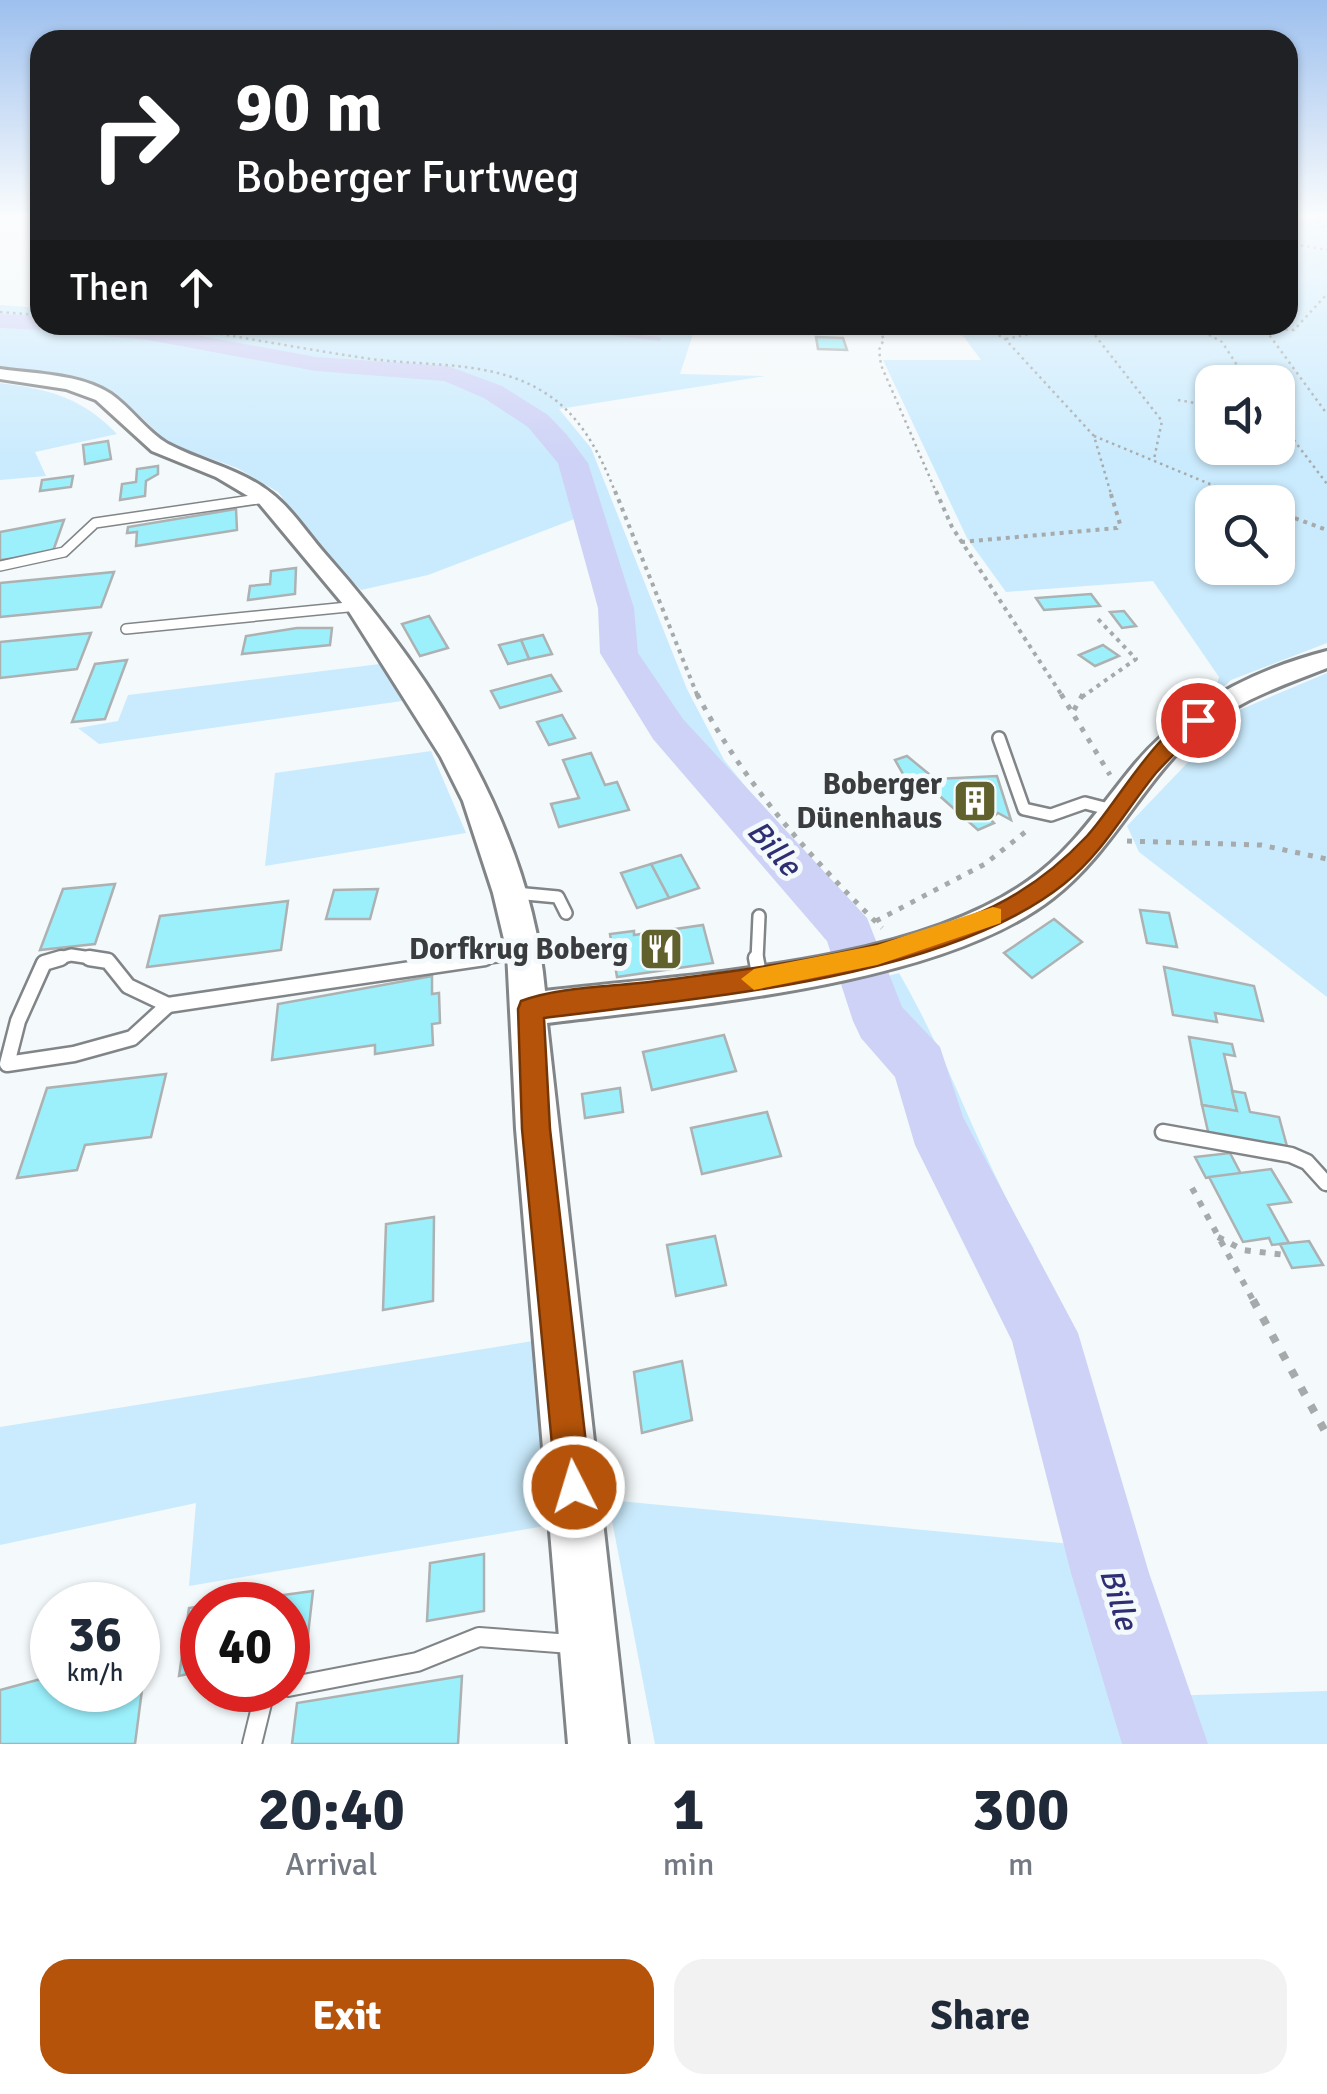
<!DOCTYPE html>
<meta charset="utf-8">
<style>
:root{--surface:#fff;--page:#f2f2f3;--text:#1f2937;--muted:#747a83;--accent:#b45309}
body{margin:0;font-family:Signika,sans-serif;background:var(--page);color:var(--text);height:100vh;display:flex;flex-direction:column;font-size:38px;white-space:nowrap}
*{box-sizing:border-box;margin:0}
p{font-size:32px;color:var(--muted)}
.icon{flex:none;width:55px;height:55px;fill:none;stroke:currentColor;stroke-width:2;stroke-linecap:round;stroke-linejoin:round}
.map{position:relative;height:1744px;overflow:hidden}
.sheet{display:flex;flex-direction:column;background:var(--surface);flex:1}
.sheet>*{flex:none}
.hud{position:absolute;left:30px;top:30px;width:1268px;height:305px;border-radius:30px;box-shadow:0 2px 8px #0004;background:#202124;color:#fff;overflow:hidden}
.controls{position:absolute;left:1195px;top:365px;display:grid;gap:20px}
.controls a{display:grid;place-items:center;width:100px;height:100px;border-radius:20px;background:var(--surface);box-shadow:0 2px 8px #0004;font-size:50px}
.speed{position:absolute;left:30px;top:1582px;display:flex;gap:20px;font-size:50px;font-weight:700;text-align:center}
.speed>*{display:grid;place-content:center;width:130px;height:130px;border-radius:50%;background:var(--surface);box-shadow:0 2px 8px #0004;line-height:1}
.speed small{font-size:25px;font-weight:400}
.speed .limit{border:15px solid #d22;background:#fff;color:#111}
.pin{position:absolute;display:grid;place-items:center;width:85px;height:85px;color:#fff;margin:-42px;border:5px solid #fff;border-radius:50%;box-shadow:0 2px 10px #0007}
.me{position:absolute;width:110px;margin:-55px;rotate:355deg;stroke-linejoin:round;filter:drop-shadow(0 0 8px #0008)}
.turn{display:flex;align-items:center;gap:35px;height:210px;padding:0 40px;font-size:45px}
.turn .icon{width:130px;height:130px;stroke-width:2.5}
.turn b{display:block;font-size:70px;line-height:85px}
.then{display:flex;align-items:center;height:95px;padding:0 40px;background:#0003;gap:20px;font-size:38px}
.eta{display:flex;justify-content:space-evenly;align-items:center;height:170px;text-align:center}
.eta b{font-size:60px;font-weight:800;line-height:70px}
.button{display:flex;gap:20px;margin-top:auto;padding:20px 40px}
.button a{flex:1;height:115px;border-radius:30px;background:var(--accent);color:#fff;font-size:40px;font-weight:800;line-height:115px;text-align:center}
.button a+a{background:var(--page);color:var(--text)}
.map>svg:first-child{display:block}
.green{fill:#caebfd;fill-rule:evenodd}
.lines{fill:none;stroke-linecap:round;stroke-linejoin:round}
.stream{stroke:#ced2f6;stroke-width:4}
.river{fill:#ced2f6;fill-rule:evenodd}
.building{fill:#9bf0fc;stroke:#adb1b2;stroke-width:2.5}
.lane-far3-casing{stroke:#828587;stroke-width:12}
.lane-far2-casing{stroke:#828587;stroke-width:16}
.lane-far1-casing{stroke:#828587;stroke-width:19}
.lane-casing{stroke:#828587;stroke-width:22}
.secondary-casing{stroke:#828587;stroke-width:6}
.path-far4{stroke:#a6aaab;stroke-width:2.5;stroke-dasharray:2.5 4;stroke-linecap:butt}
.path-far3{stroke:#a6aaab;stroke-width:4;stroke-dasharray:4 5;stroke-linecap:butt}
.path-far2{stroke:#a6aaab;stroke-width:5;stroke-dasharray:5 8;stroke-linecap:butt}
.path-far1{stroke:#a6aaab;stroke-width:6;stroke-dasharray:6 9;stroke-linecap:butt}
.path{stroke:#a6aaab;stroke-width:8;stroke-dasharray:8 12;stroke-linecap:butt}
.lane-far3{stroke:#fff;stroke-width:9}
.lane-far2{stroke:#fff;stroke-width:11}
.lane-far1{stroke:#fff;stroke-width:14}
.lane{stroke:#fff;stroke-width:18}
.secondary{fill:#fff;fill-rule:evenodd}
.route{fill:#b45309;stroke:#753606;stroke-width:2.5}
.slow{fill:#f59e0b}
.labels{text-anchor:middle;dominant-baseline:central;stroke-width:10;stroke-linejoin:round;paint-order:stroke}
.poi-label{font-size:30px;font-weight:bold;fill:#3a3c3d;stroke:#f4f9fb;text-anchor:end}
.water-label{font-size:32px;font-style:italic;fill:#302e72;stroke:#f4f9fb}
</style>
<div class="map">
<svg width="1327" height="1744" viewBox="0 0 1327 1744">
<rect width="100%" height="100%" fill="#f4f9fb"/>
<g class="green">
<path d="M1288 215H1327V643L1231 680 1213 697 1219 677 1153 581 1006 592 967 538 883 360H981L964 337 938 325H1288ZM1212 382H1278V448H1212ZM1212 502H1278V568H1212Z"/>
<path d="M0 305 40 308V325H696L680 374 765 376 559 409 591 448 687 689 724 760 804 858 867 921 825 939 744 826 660 734 608 654 604 609 577 518 428 575 361 590 318 545 278 492 237 468 170 444 114 392 81 379 0 369Z"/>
<path d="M0 383C49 389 83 398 117 434L35 452 46 476 0 480Z"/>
<path d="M380 664 402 701 99 744 78 728 118 721 128 695Z"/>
<path d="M1327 673V997L1139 852 1127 826 1237 711Z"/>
<path d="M431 751 466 833 265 866 275 773Z"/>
<path d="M899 973C952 1064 980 1158 1034 1249L1021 1251 968 1150 927 1055 876 979Z"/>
<path d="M533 1341 545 1526 189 1586 196 1503 0 1545V1427Z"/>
<path d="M608 1500 1072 1544 1127 1697 1327 1691V1744H655Z"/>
</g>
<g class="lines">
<path class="stream" d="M542 325 659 339"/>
<g class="river">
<path d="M0 314 40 316V325H50L40 330 0 328Z"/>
<path d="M50 325 148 326 316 357 448 366 502 386 548 415 567 435 588 463 634 608 638 653 683 719 867 918 902 1007 940 1047 963 1117 1078 1333 1149 1573 1208 1744H1122L1071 1573 1012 1341 915 1145 895 1077 861 1038 853 1021 827 941 653 739 600 653 598 608 558 463 528 427 484 398 444 381 316 371 148 340 62 332Z"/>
</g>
</g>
<g class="building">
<path d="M810 325H868L872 332H812Z"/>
<path d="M816 337 843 338 847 350 818 349Z"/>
<path d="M108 441 111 459 85 464 83 445Z"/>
<path d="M158 466V474L146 481 145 496 120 500 122 484 136 482 137 469Z"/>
<path d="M73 476 71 487 40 491 42 480Z"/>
<path d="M236 509 237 530 136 546 137 532 127 533 128 527Z"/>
<path d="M64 520 52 554 0 560V532Z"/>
<path d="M296 568 295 594 248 600 250 586 270 584 271 571Z"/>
<path d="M114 572 101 607 0 617V583Z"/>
<path d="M1091 594 1100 606 1044 610 1036 598Z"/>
<path d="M1124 611 1136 626 1122 628 1110 612Z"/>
<path d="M429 616 448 648 420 656 402 624Z"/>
<path d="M297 628H332L330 645 242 654 246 636Z"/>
<path d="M91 633 77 669 0 678V642Z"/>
<path d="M543 635 552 654 529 659 521 640Z"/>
<path d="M521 640 529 659 508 664 499 645Z"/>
<path d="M1103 645 1119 656 1095 666 1079 655Z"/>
<path d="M127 660 105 719 72 722 95 664Z"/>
<path d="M551 675 561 691 500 708 491 691Z"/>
<path d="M562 715 575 738 549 745 537 722Z"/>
<path d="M591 753 605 785 617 782 629 810 559 827 551 804 579 798 563 760Z"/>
<path d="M907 756 935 779 997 776 1011 820 998 813 990 819 994 823 978 830 925 783 911 788 895 760Z"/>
<path d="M681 855 699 888 669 898 651 864Z"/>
<path d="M651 864 669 898 637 908 621 873Z"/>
<path d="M115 884 95 944 40 950 63 889Z"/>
<path d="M378 889 370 919H326L334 890Z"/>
<path d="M288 901 281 950 147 967 160 916Z"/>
<path d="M1140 910 1169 913 1177 947 1147 943Z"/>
<path d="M1054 919 1082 942 1032 978 1004 953Z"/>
<path d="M703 925 713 963 617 977 610 934 634 931V935Z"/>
<path d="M1164 967 1254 986 1263 1021 1215 1013 1217 1022 1173 1015Z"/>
<path d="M432 976V994L439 993 440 1023 432 1024 433 1045 375 1054V1045L272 1060 278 1004Z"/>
<path d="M724 1035 736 1071 652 1090 643 1052Z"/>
<path d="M1189 1037 1232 1044 1235 1056 1224 1054 1237 1111 1202 1105Z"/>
<path d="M166 1074 151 1137 85 1145 77 1170 17 1178 47 1088Z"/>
<path d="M620 1088 623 1112 585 1118 582 1094Z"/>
<path d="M1232 1091 1245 1093 1250 1112 1279 1117 1288 1150 1209 1136 1202 1105 1237 1111Z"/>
<path d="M767 1112 781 1156 702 1174 691 1128Z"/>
<path d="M1230 1153 1241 1174 1206 1178 1195 1157Z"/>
<path d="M1271 1169 1291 1202 1268 1205 1289 1243 1272 1245 1269 1238 1243 1242 1209 1177Z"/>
<path d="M434 1217 433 1301 383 1310 386 1224Z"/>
<path d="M715 1236 726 1285 676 1296 667 1245Z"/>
<path d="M1309 1241 1323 1265 1292 1268 1280 1244Z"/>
<path d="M682 1361 692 1420 642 1433 634 1372Z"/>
<path d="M484 1554V1611L427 1621 430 1563Z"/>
<path d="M313 1591 306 1652 288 1656V1605H211Z"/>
<path d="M202 1606V1671L179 1676 189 1608Z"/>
<path d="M147 1651 135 1744H0V1690L52 1676V1690H138V1653Z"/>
<path d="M462 1676 458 1744H292L297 1703Z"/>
</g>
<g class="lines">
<defs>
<g id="lane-far3">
<path d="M0 566 64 552 95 523 265 498"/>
<path d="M126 629 358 606"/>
</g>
<g id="lane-far2">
<path d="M999 738 1024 809 1051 815 1085 803 1116 811"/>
<path d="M515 893 558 897 566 913"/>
<path d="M52 960 71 955 105 960"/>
<path d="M468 960 519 953"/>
<path d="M757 960 759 916"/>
</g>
<g id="lane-far1">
<path d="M61 958 44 963 18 1021 7 1064 74 1054 132 1038 168 1005"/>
<path d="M89 958 108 961 128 986 168 1005"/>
<path d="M756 958 760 979"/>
<path d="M168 1005 485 958"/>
<path d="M1163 1132 1291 1155 1307 1162 1326 1183"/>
</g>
<g id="lane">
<path d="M288 1687 417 1662 479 1637 571 1644"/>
<path d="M252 1744 265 1691 270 1690"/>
</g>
<path id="secondary" d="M0 369C35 374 81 374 111 394 131 408 147 432 168 444 202 462 241 469 271 493 292 509 309 536 327 556 433 676 531 828 545 991 688 974 909 965 1028 881 1072 851 1101 805 1135 764 1184 706 1253 670 1327 651V668C1278 687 1225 705 1187 743 1138 791 1108 856 1053 898 939 987 690 1005 547 1023L628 1744H568L516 1129 507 952 493 893 463 801 441 757 348 610 258 502 216 477 152 451 96 400 66 389 0 379Z"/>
</defs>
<use href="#lane-far3" class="lane-far3-casing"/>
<use href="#lane-far2" class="lane-far2-casing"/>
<use href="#lane-far1" class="lane-far1-casing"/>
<use href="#lane" class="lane-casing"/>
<use href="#secondary" class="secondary-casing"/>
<g class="path-far4">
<path d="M1318 221 1327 231"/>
<path d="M1288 222 1318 221 1316 215 1327 216"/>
<path d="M1288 243 1327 250"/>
<path d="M0 312 40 315"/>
<path d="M169 325C234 336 299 348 364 358 423 367 489 359 542 391 581 414 600 454 616 494"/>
<path d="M875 325 884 339 879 350 881 365 937 494"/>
<path d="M982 325 1005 339 1094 436 1111 494"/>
<path d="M1087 325 1162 421 1154 459"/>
<path d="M1192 325 1222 342 1248 382"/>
<path d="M1227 325 1294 330 1327 294"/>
<path d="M1262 325 1327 414"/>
<path d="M1006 339 1072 325"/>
<path d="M1178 400 1212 406"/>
<path d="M1278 419 1327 484"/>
<path d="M1094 436 1234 494"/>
</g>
<g class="path-far3">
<path d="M615 491 698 697"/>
<path d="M936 491 952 527 1063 697"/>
<path d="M1229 491 1252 502"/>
<path d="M1278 512 1327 530"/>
<path d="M961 542 1117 528 1120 524 1110 491"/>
<path d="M1082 697 1136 659 1097 618"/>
</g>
<g class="path-far2">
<path d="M697 694C745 785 809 856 882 928"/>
<path d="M1061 694 1110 775"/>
<path d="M1074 710 1083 694"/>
<path d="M1127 841 1261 845 1327 859"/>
<path d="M876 921 985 864 1029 829"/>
</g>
<g class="path-far1">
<path d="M1192 1188 1254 1302"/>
<path d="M1218 1237 1243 1250 1286 1255"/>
</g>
<path class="path" d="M1253 1300 1327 1435"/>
<use href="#lane-far3" class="lane-far3"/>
<use href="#lane-far2" class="lane-far2"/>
<use href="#lane-far1" class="lane-far1"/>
<use href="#lane" class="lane"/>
<use href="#secondary" class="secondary"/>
</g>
<linearGradient id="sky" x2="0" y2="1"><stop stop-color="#9dc0ee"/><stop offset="0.47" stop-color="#fafcfd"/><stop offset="1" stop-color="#fafcfd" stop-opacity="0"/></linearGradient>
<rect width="1327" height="459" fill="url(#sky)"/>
<path class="route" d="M1198 714 1205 715V725C1189 740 1171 756 1156 773 1125 811 1103 853 1064 884 944 980 695 998 544 1018L550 1129 591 1487 586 1499 574 1505 561 1499 556 1487 522 1129 518 1009 521 1001C562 986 614 987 657 981 761 968 869 954 969 917 1013 900 1054 871 1087 836 1115 806 1159 725 1198 714Z"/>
<path class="slow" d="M993 907 1001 909V923L877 965 754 990 741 979 754 969 877 945Z"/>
<defs>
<symbol id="building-square" viewBox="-11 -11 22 22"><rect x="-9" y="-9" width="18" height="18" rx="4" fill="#61612e" stroke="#f4f9fb"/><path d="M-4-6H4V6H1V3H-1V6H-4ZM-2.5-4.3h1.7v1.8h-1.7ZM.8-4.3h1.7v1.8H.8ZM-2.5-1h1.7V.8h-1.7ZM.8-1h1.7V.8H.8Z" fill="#fff"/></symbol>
<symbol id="restaurant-square" viewBox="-11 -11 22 22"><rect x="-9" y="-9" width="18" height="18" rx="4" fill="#61612e" stroke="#f4f9fb"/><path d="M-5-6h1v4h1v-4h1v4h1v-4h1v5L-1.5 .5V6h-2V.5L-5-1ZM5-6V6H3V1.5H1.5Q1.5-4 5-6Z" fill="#fff"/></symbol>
</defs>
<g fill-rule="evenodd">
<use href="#building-square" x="950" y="776" width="50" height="50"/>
<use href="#restaurant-square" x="636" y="924" width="50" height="50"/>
</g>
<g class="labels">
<g class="poi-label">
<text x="942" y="784">Boberger<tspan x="942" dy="34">Dünenhaus</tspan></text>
<text x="628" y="949">Dorfkrug Boberg</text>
</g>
<g class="water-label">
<text transform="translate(774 848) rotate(48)">Bille</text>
<text transform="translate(1119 1599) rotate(73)">Bille</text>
</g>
</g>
</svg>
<div class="controls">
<a><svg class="icon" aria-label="sound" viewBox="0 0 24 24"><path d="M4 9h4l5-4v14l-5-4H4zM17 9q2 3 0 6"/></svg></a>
<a><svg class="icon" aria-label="search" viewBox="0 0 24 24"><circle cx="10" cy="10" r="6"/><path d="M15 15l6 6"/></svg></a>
</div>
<div class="speed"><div>36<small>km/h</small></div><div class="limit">40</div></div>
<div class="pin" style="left:1198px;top:720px;background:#d93025"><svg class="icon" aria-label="arrive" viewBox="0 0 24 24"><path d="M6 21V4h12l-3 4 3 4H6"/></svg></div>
<svg class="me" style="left:574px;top:1487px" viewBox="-20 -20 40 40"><circle r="17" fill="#b45309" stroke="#fff" stroke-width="3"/><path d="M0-11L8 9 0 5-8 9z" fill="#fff"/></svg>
<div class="hud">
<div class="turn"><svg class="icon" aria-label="right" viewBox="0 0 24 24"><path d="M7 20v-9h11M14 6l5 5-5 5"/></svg><div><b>90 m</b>Boberger Furtweg</div></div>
<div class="then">Then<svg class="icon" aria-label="ahead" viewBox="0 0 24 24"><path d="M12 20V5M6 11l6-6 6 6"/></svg></div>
</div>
</div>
<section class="sheet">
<div class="eta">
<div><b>20:40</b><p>Arrival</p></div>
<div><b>1</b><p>min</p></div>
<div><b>300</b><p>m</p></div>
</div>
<div class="button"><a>Exit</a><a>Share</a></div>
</section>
